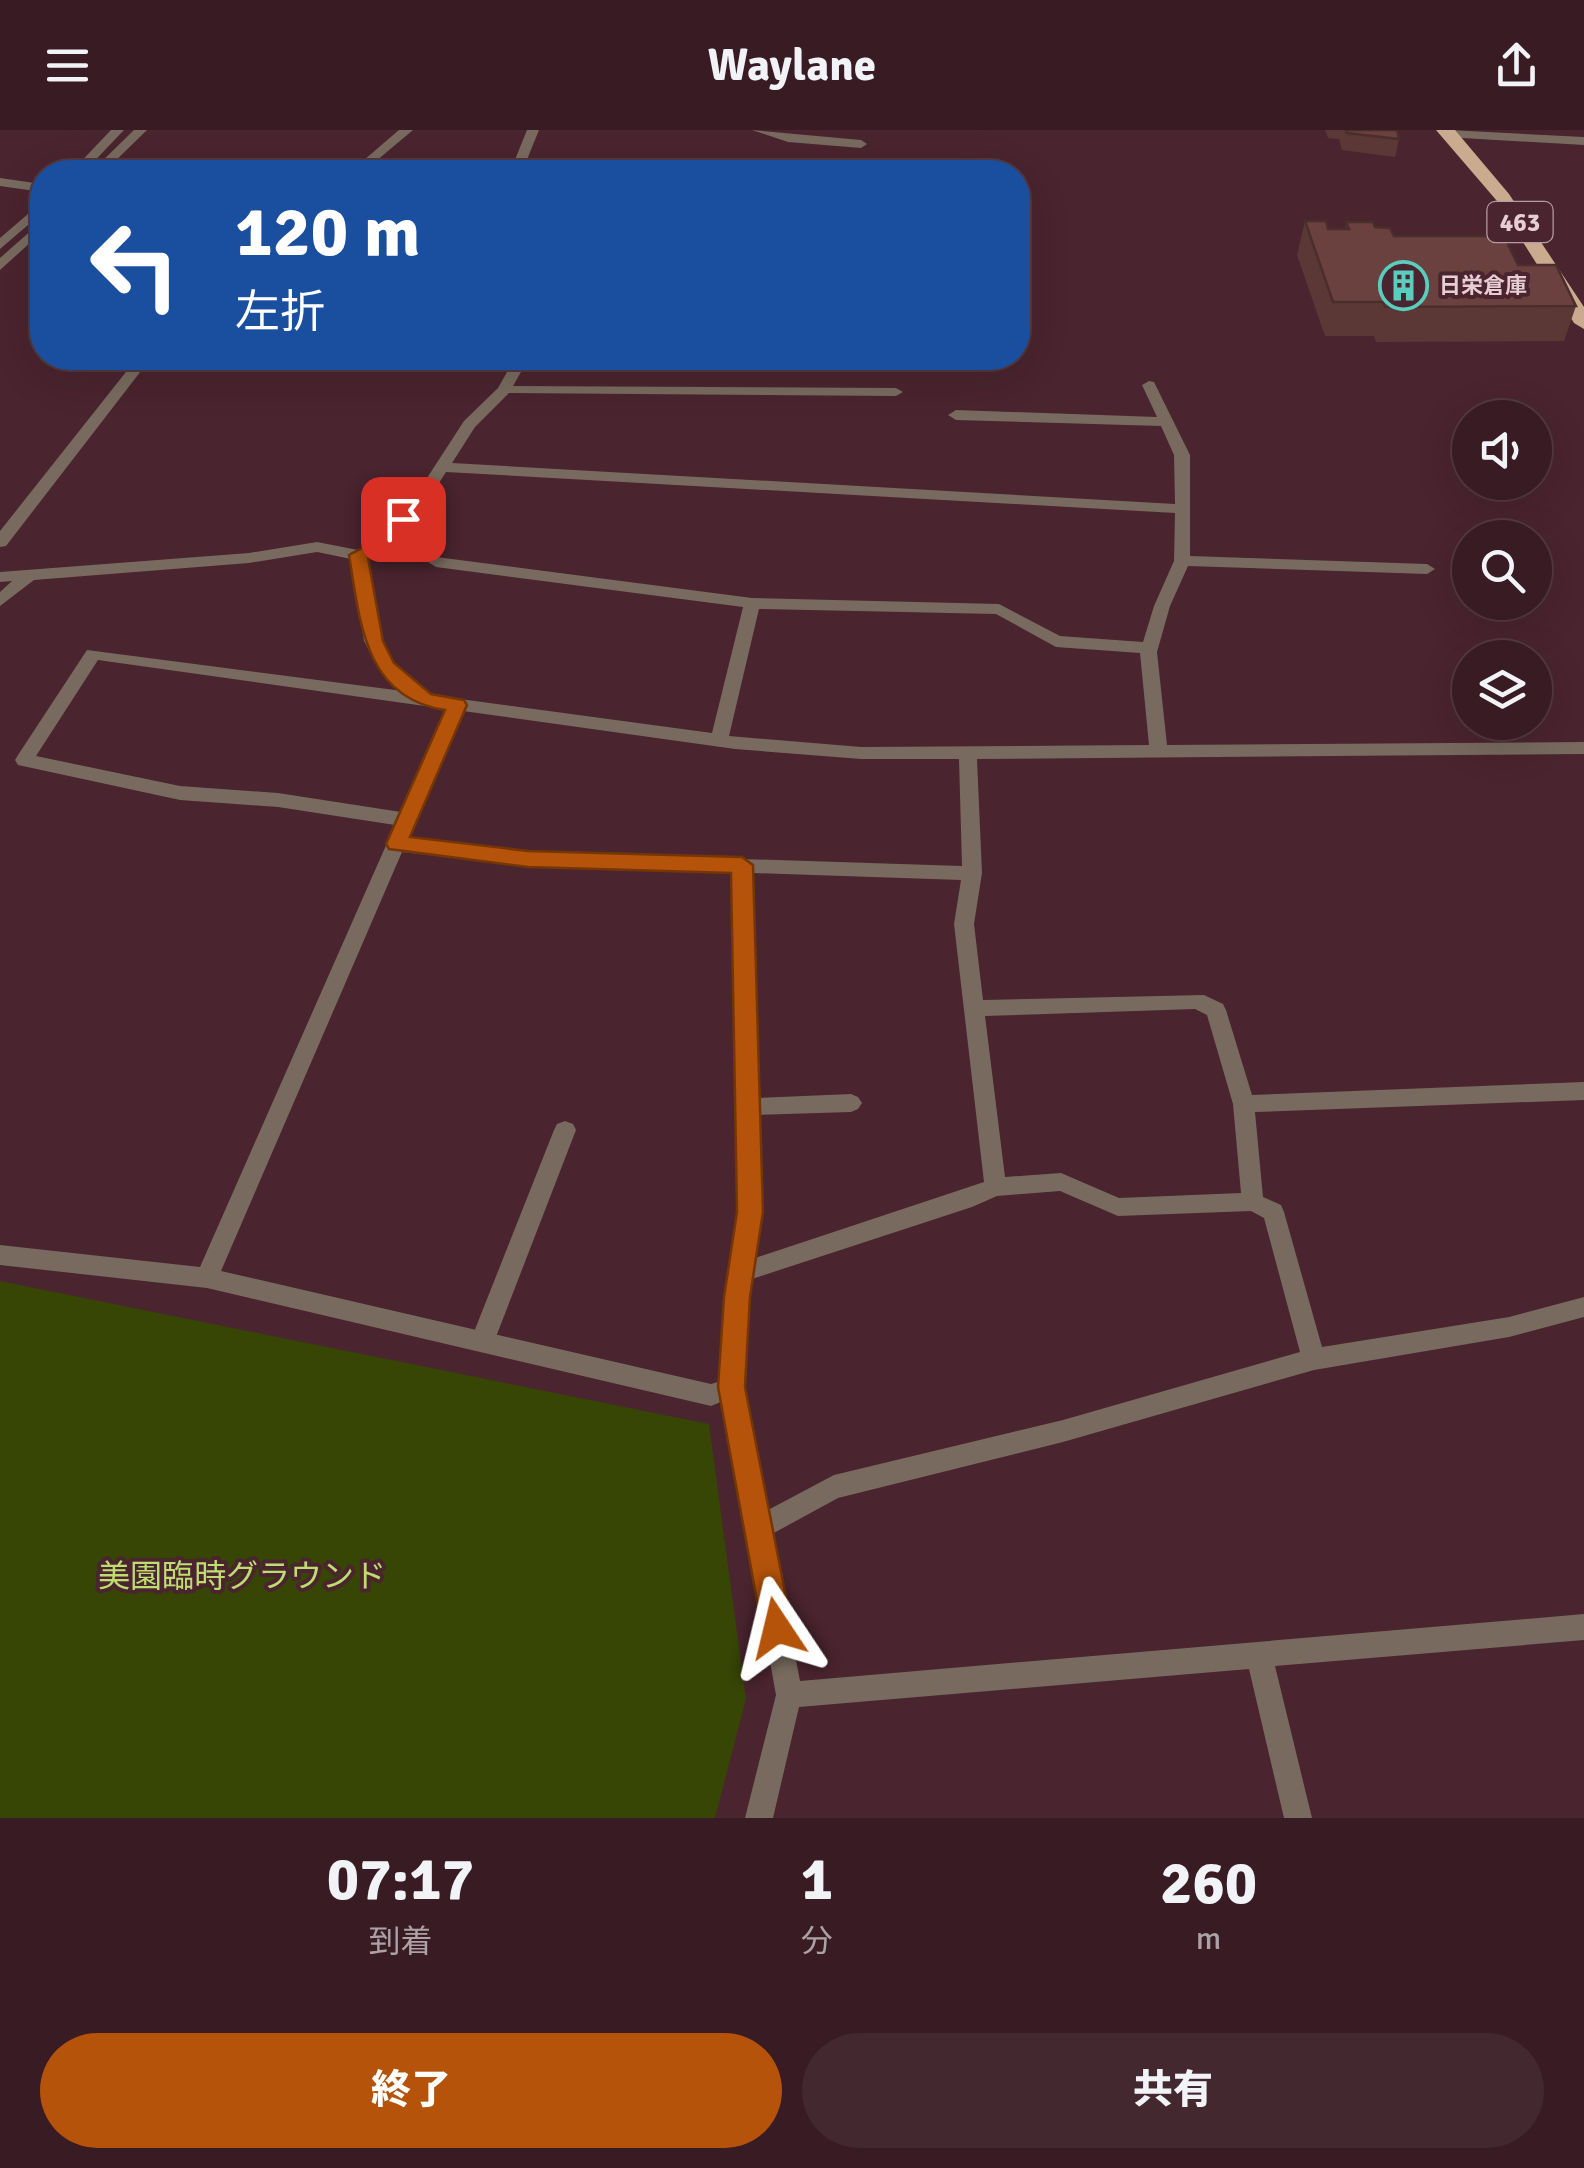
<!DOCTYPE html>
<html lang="ja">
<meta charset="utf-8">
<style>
:root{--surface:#381b23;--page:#432830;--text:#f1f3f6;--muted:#aba1a6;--line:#523941;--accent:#b45309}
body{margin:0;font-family:Signika,"Noto Sans JP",sans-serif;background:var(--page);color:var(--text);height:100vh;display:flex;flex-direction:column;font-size:38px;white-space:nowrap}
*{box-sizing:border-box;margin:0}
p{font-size:32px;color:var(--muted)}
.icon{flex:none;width:55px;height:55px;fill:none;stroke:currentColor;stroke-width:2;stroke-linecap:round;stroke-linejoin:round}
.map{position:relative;height:1688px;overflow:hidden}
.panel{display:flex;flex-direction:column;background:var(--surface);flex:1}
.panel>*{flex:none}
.hud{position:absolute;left:30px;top:30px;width:1000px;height:210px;border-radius:40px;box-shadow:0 10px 40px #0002,0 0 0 2px var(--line);background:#1a4fa0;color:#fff;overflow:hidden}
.controls{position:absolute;left:1452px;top:270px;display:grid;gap:20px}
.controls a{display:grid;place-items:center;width:100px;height:100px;border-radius:50%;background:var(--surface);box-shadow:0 10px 40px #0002,0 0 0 2px var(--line);font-size:50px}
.pin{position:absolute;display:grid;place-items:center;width:85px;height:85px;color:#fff;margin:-42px;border-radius:20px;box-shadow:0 5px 15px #0006}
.me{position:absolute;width:110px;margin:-55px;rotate:350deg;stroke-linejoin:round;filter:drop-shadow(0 0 8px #0008)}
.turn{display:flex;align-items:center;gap:35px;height:210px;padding:0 40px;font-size:45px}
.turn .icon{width:130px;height:130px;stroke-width:2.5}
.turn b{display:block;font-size:70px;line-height:85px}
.eta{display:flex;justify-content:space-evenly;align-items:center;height:170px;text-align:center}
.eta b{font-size:60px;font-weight:800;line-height:70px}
.primary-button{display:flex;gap:20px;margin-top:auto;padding:20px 40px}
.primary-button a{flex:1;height:115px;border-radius:60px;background:var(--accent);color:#fff;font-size:40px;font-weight:800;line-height:115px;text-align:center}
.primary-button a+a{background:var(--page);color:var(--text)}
header{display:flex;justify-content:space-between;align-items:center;height:130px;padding:0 40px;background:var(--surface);font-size:45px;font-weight:800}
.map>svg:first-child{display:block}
.green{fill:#374605}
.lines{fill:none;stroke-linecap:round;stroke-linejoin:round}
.service{fill:#786a5e;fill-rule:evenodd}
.minor{fill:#786a5e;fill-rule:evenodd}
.trunk{fill:#cbab90;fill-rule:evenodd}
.wall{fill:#5b3836}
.building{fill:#6a413f;stroke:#4a2e2c;stroke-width:2.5}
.route{fill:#b45309;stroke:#753606;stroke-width:2.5}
.labels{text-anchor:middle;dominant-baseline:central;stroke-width:8;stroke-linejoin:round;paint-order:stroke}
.far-poi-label{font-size:22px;font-weight:bold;fill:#e7ced4;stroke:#4a242f;text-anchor:start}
.shield{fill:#4a242f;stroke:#b89ba2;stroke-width:2.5}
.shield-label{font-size:25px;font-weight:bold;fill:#e7ced4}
.near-park-label{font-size:32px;fill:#bddd71;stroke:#4a242f}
</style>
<header><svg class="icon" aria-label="menu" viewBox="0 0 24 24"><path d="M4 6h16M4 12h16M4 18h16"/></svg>Waylane<svg class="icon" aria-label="share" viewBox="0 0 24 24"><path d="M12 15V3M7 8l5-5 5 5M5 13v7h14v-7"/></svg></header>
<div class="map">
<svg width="1584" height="1688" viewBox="0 0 1584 1688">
<rect width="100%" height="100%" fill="#4a242f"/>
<path class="green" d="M0 1151 709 1294 746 1569 715 1688H0Z"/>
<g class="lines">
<g class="service">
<path d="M504 256 896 258 903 262 896 266 499 263V257Z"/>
<path d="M565 991 573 994 576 1000 494 1212 490 1219 482 1222 474 1219 470 1212 554 1000 557 994Z"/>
</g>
<g class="minor">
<path d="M111 0H124L84 42H71Z"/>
<path d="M134 0H147L104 42H91Z"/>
<path d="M399 0H413L363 42H350Z"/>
<path d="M527 0H539L522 42H510Z"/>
<path d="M752 0 861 10 867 14 861 18 788 12Z"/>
<path d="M1449 0 1584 7V15L1445 7 1443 4Z"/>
<path d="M0 48 42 54V62L0 56Z"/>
<path d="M42 72V83L0 119V108Z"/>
<path d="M42 91V102L0 140V128Z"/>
<path d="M137 228H151L6 416 0 417V401Z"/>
<path d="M515 228H529L509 263 475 297 452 333 1175 374 1174 325 1161 296 956 290 948 285 956 280 1157 287 1142 255 1149 251 1154 252 1190 325V426L1427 434 1435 439 1427 444 1188 436 1170 476 1157 522 1167 615 1584 612V624L977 629 982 743 974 794 983 870 1204 865 1223 874 1226 880 1252 965 1584 952V970L1255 982 1263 1067 1281 1075 1284 1082 1322 1217 1509 1187 1584 1167V1187L1509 1207 1314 1240 1063 1312 838 1368 772 1404 800 1551 1584 1484V1510L1275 1536 1312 1688H1284L1249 1539 799 1577 773 1688H745L776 1565 723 1271 711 1276 207 1158 0 1135V1115L200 1137 395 695 278 677 180 670 18 635 15 630 18 625 87 520 403 561 380 541 364 511 351 429 317 422 249 433 34 450 0 476V462L12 451 0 452V442L249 423 317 412 358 420 373 413 412 371 464 291 498 258ZM446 342 1175 383 1174 431 1154 476 1143 512 1060 506 999 474 752 468 436 427 428 432 436 437 743 477 712 603 430 565 393 534 382 511 368 428C403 413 426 373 446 342ZM759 479 996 484 1056 517 1140 523 1149 615 861 617 729 606ZM98 530 446 579 401 682 278 663 180 656 36 626ZM463 581 735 619 861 629H959L962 736 527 722 408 708ZM402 722 527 736 733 743 739 1082 729 1143 721 1251 711 1254 221 1141ZM752 743 961 750 954 794 984 1052 755 1128 761 1082 758 985 851 982 858 979 862 973 858 967 851 964 758 968ZM1195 879 1207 885 1233 974 1241 1063 1119 1068 1061 1043 1005 1047 985 886ZM1060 1061 1118 1086 1251 1081 1264 1088 1300 1222 1063 1290 834 1345 768 1380 744 1257 752 1149 972 1077 997 1066Z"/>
</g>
<path class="trunk" d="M1436 0H1455L1509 64 1584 177V199L1574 193 1497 71Z"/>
</g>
<g class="wall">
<path d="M1325 0H1397L1399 9 1395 27 1342 20 1339 9 1328 8Z"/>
<path d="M1305 91 1328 99H1345L1346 92 1375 97 1394 106 1518 135 1576 176 1564 211 1376 212 1374 206H1325L1297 125Z"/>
</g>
<g class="building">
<path d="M1346 0H1397L1399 9 1347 3Z"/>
<path d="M1305 91H1326L1328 99H1349L1346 92H1373L1375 97 1390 98 1394 106H1504L1518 135H1556L1576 176 1385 177 1383 172H1333Z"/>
</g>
<path class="route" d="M403 383 412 389 409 393 385 421 368 428 383 511 394 533 431 564 464 570 467 575 410 707 528 721 742 727 753 735 763 1082 750 1167 745 1257 792 1498 787 1509 777 1513 767 1509 762 1498 718 1257 724 1167 737 1082 731 743 528 737 389 719 386 714 445 580C364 568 360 491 349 425L372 413 396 385Z"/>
<defs>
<symbol id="building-ring" viewBox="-11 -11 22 22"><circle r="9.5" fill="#4a242f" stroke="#59cebe" stroke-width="1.5"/><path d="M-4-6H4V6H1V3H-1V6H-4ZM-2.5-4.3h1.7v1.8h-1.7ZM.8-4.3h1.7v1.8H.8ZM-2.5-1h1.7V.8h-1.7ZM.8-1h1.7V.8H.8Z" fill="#59cebe"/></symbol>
</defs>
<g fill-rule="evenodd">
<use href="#building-ring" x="1376" y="128" width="55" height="55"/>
</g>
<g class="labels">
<g class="far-poi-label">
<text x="1439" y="155">日栄倉庫</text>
</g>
<rect class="shield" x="1487.5" y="72" width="65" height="40" rx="8"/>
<g class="shield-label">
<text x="1520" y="92">463</text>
</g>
<g class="near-park-label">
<text x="242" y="1446">美園臨時グラウンド</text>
</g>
</g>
</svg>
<div class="controls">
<a><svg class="icon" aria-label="sound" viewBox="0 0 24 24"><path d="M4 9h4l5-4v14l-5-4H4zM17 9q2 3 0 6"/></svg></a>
<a><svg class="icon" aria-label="search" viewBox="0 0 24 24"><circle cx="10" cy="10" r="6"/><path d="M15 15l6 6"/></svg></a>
<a><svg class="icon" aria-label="layers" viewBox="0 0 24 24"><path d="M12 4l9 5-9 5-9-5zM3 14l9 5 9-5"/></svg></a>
</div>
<div class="pin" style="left:403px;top:389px;background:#d93025"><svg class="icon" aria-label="arrive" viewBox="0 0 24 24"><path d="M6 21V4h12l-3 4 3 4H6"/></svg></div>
<svg class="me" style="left:777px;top:1498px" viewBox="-20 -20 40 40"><path d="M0-17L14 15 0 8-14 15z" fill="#b45309" stroke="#fff" stroke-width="4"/></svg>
<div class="hud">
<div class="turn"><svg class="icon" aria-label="left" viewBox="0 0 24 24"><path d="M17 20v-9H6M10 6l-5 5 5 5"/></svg><div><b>120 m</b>左折</div></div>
</div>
</div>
<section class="panel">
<div class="eta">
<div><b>07:17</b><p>到着</p></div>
<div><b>1</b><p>分</p></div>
<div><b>260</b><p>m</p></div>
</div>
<div class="primary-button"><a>終了</a><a>共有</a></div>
</section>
